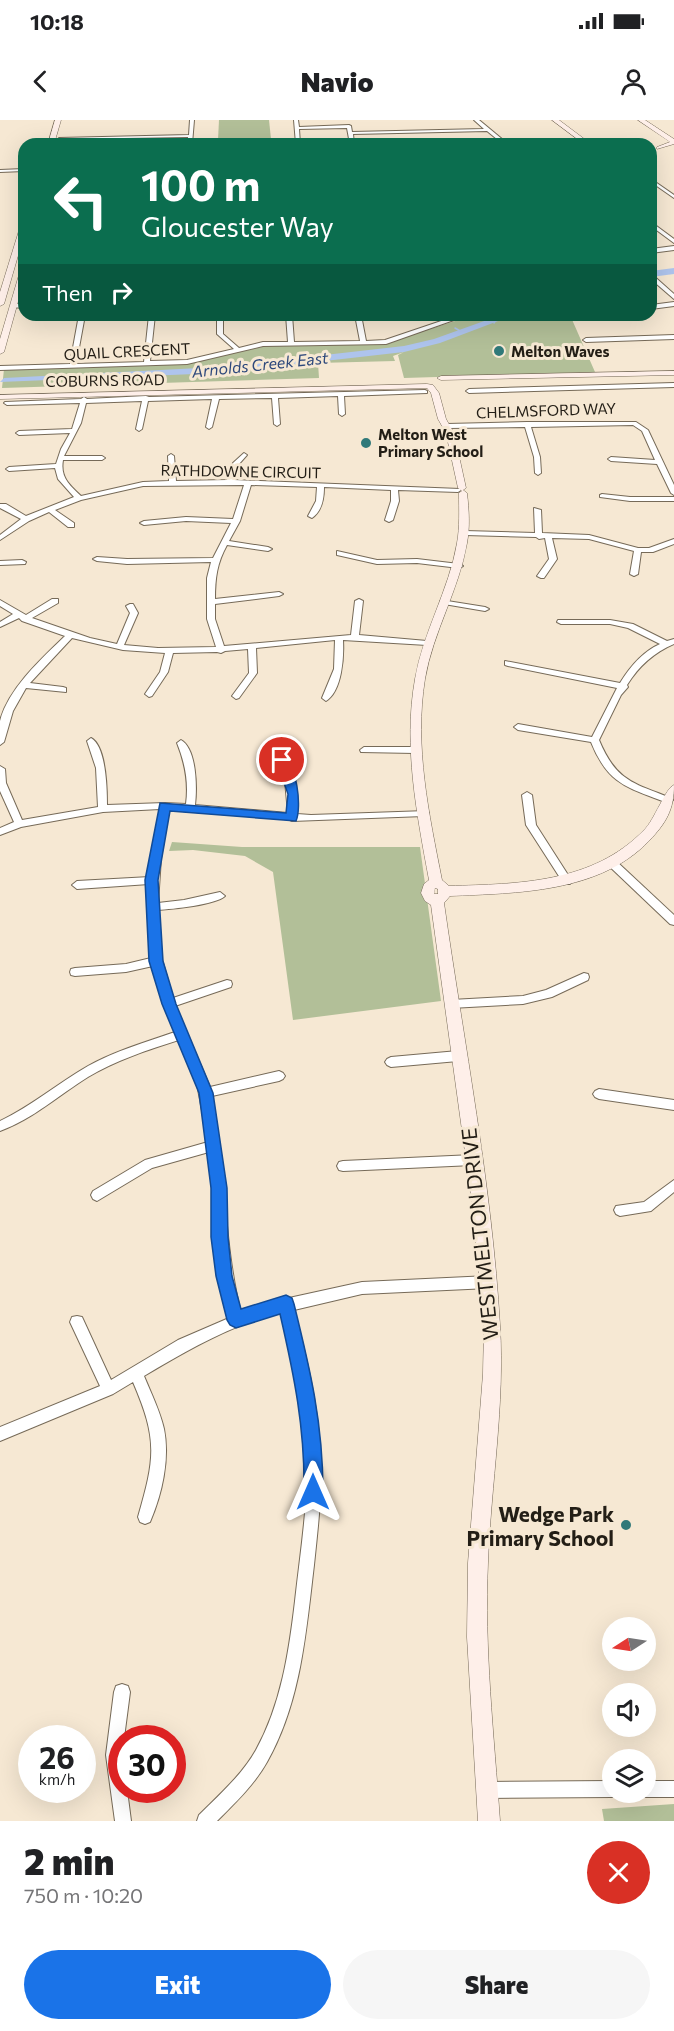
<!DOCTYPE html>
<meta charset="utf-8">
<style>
:root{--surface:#fff;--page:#f6f6f6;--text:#202124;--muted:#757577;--accent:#1a73e8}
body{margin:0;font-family:Commissioner,sans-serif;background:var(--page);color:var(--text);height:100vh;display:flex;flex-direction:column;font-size:22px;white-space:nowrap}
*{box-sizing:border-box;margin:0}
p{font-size:20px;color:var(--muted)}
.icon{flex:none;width:33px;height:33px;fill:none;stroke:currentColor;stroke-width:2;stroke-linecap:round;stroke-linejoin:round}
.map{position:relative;height:1701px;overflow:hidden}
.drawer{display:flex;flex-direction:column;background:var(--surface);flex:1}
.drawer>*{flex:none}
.top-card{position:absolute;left:18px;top:18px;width:639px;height:183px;border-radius:18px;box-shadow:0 6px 24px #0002;background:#0b6e4f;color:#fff;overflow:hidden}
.needle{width:39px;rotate:258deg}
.tools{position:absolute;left:602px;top:1497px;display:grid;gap:12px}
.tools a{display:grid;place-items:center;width:54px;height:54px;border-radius:50%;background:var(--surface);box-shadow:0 6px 24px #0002;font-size:30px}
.speed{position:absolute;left:18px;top:1605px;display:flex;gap:12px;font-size:30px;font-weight:700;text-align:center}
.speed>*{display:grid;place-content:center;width:78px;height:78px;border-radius:50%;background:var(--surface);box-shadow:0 6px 24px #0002;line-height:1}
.speed small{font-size:15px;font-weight:400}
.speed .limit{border:9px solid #d22;background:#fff;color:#111}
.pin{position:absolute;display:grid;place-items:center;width:51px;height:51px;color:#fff;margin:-26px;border:3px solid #fff;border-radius:50%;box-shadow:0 2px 6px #0007}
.me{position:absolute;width:66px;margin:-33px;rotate:0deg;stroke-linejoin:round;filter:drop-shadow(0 0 4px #0008)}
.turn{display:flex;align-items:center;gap:21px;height:126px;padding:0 24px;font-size:27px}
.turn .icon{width:78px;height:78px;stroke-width:2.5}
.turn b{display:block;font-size:42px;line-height:51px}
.then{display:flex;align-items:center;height:57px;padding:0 24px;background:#0003;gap:12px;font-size:22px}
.round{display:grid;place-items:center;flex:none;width:63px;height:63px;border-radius:32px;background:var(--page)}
.overview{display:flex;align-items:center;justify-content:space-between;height:102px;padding:0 24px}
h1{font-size:36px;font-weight:800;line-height:45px}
.button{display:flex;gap:12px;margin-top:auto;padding:12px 24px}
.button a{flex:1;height:69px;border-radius:36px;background:var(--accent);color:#fff;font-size:24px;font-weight:800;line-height:69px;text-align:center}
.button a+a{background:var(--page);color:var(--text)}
.status{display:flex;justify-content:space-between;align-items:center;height:42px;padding:0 30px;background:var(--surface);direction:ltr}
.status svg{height:16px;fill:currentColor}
header{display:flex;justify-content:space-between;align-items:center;height:78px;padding:0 24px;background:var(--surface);font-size:27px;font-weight:800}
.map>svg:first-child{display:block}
.green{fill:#b2bf98}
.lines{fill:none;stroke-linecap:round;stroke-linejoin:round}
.stream{stroke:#aec4ed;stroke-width:1.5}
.river{fill:#aec4ed;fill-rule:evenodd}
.street-casing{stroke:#766a58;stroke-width:2}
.secondary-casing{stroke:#766a58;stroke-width:1}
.street{fill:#fff;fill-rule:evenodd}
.secondary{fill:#feefe9;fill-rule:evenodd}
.route{fill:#1a73e8;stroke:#114b97;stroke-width:1.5}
.poi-dot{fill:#307979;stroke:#f6e8d3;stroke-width:2}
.labels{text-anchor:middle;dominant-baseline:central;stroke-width:6;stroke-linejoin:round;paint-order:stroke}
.far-street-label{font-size:15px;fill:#231e16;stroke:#f6e8d3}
.far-poi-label{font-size:15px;font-weight:bold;fill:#231e16;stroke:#f6e8d3;text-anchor:start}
.far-water-label{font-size:16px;font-style:italic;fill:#2d487b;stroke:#f6e8d3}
.near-street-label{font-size:21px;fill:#231e16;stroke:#f6e8d3}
.near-poi-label{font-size:21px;font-weight:bold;fill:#231e16;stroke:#f6e8d3;text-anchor:end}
</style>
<div class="status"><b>10:18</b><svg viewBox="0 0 49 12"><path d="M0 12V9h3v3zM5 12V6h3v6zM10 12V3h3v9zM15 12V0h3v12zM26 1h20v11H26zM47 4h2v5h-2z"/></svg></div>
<header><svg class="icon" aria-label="back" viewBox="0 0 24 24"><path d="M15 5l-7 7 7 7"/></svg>Navio<svg class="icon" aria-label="person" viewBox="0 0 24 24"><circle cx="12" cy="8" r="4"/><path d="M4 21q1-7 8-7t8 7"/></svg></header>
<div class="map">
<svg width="674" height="1701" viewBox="0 0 674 1701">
<rect width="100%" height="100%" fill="#f6e8d3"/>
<g class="green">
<path d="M219 0H269L271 19 218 20Z"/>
<path d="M474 195H570L595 252 404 258 398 235 404 232 393 236 395 241 318 243 319 258 2 268 4 249 187 244 266 226 386 223Z"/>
<path d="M172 722 242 727H420L441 881 293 900 273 752 245 736 193 730 169 731Z"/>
<path d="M674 1684V1701H604L602 1689Z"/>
</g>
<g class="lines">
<g class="stream">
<path d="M493 195 501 198"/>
<path d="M494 203 496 200"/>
<path d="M455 208 462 212"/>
</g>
<g class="river">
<path d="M674 148V154L651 157V151Z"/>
<path d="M501 195H514L440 223 404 232 219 253 0 262 4 258 219 247 404 226 434 219Z"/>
</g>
<defs>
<g id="street">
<path d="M190 0H194L192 24H188V17L61 19 59 18 189 15Z"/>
<path d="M294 0H298L299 7 349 5 351 6 352 12 484 9 474 0H479L508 24H503L487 11 353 14 354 24H350L347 8 299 9 300 24H296Z"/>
<rect x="242" y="20" width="4" height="4"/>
<path d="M24 49V51L0 52V50Z"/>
<path d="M651 59 674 75V78L651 62Z"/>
<path d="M651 102 674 119V123L651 106Z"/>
<path d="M674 126V130L651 133V129Z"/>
<path d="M652 158H656L674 174V179L652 160Z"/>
<path d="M674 182V186L651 189V185Z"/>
<path d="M13 184H24V188L11 187V185Z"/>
<path d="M79 195H85L76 244 144 242 149 195H155L150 241 187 240 234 229 217 214V195H223V214L239 228 263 222H288L286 195H292L294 222 360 221 355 195H361L366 221 385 220 459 195H468L386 224 263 226 187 244 0 250V246L70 244Z"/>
<path d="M674 215V219L586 222 583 220 586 218Z"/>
<path d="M674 263V267L469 273 466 271 469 269Z"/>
<path d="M425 270 427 271V273L344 276 345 294 342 296 339 294 338 276 278 278 280 304 277 306 274 304 272 278 219 279 212 307 209 309 206 307 212 279 148 281 142 309 139 311 136 309 142 281 86 283 81 303 64 336H102L105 338 102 340H63C60 357 69 365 81 376L143 362 169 361 168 336 171 334 174 336 176 361 227 360 233 343 244 333 247 335 239 344 234 360 460 369 461 370 458 372 398 370 399 381 393 400 389 402 385 400 391 381V370L324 367C324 379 322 391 312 398L308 396 316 381 317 367 251 365 240 401 229 421 268 427 272 429 268 431 227 425C217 443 215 458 215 479L279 472 283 474 279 476 215 484V499L224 526 351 515 355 481 359 479 363 481 359 515 427 521 431 523 427 525 343 520C344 537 342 571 326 581L322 578 334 549 335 520 256 528 257 553 239 578 236 579 232 576 249 553 248 529 225 531 221 533 217 532 173 533 168 552 152 576 149 577 145 574 160 552 165 533 123 530 72 518 30 563 63 567 66 568V572L26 568 13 591 4 622 0 625C0 617 0 609 0 601 8 569 42 538 65 516L22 501 19 498 0 507V502L13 494 0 486V480L26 495 52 479H58V483L32 498 90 518 117 524 130 493 126 486 130 484H133L138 493 124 525 158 528 216 527 207 499V458L211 442 127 444 97 441 93 439 97 437 127 439 213 438 231 403 186 401 144 405 140 403 144 401 186 397 233 399 244 365 143 366 81 380 55 390 74 403V407H68L49 392 29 401 0 420V415L21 399 0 388V384H6L26 396 74 377 58 359 55 348 9 351 6 349 9 347 56 344 61 329 70 313 19 315 16 313 19 311 72 309 80 283 7 285 4 283 5 282 81 279 84 277 87 279 146 276 149 277Z"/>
<path d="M527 302H636L648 310 674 365V375L671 373 657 344 611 341 608 339 611 337 655 340 642 311 633 305 531 307 540 337 541 353 538 355 535 353 534 337 525 307 447 308 444 306 447 304Z"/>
<path d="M602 374 630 377H674V381H630L600 377V375Z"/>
<path d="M534 388 541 390 542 413 589 415 638 428H649L674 419V424L653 432H641L638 454 634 456 630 454 634 431 589 419 552 418 557 439 544 458H541L537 456 549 439 545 418 539 419 536 417 465 415 461 413 465 411 535 413Z"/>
<path d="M337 431 377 440 417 439 459 444 463 446 459 448 417 443 377 444 337 435Z"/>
<path d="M22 440 26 442 25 444 0 445V441Z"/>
<path d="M441 480 485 487 489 489 485 491 444 484 440 482Z"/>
<path d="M558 500H610L633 504 667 521 674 519V524C653 533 639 546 627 565L628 567 621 575 599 620C616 661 633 663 671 678L673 680 671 682H665C626 667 608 664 591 622L518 610 514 607 518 604 592 617 617 568 508 546 505 545V541L620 563C630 547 642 532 660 524L628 508 610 504H561L557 502Z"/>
<path d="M91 618C106 626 107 669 107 685L165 683 186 684C189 662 185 643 177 623L181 620C197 629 197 669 195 685L288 693 285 661 271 626 275 623 279 626 294 661 297 694 311 695 427 691 429 693 424 696 292 701 288 699 169 690 161 738 158 783 184 780 220 772 225 776C215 785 173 789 158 790L161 836 173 878 227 860 231 861 232 864 231 867 175 886 210 967 279 951 283 953 285 956 283 959 279 961 212 976C226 1048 223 1122 241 1193 256 1186 272 1183 286 1177L289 1178 362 1162 489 1156 494 1158 495 1162 494 1166 489 1168 362 1174 294 1190C306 1235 317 1281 320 1328 323 1367 318 1406 314 1445 306 1512 301 1582 267 1642 254 1665 235 1683 217 1701H197L199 1695C219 1675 242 1655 256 1630 281 1585 289 1532 295 1481 300 1435 308 1387 307 1340 305 1290 294 1241 282 1192 233 1204 187 1230 144 1256 151 1273 160 1291 164 1309 170 1339 162 1374 150 1402L145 1404 140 1402 138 1397C155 1338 158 1320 133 1262L113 1274 0 1321V1307L100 1266 70 1202 72 1197 77 1196 82 1197 111 1260 178 1220 229 1198 218 1144 209 1032 152 1048 97 1081 93 1079 91 1075 93 1071 145 1040 208 1022 197 964 179 920C148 930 116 940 88 957 59 975 33 999 0 1011V1001C32 986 58 963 88 946 115 931 146 922 175 912L165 887 153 846 126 852 75 856 71 855 70 852 71 849 75 848 126 844 151 838 147 787 149 764 77 769 72 765 77 761 150 757 160 689 103 692 21 707 0 715V708L14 702 0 671V646L5 649 6 663 22 700 98 687 96 648 87 621Z"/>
<path d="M364 627H415L419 630 415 633 361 632 360 630Z"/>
<path d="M527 672 532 675 536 705 570 758 572 761 570 764H564L526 705 522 675Z"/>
<path d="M612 739 615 740 674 795V805L670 804 609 746 607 743Z"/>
<path d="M584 853 588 854 589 857 588 860 552 877 523 884 451 888 447 887 446 884 447 881 451 880 523 876 546 870Z"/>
<path d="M458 931 462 933 464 936 462 939 458 941 391 947 387 945 385 942 387 939 391 937Z"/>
<path d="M599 969 674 980V990L599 979 595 977 593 974 595 971Z"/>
<path d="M473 1035 477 1036 479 1040 477 1044 473 1045 343 1051 339 1050 337 1046 339 1042 343 1041Z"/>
<path d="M674 1060V1072L651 1091 620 1096 616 1094 614 1090 616 1086 644 1082Z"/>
<path d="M122 1564 128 1566 130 1572 124 1618H122V1670H127L131 1701H115L106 1635 114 1572 116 1566Z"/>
<path d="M612 1661V1672H619L618 1675 612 1677 486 1678 480 1676 478 1670 480 1664 486 1662Z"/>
<path d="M645 1661H674V1677H645L639 1675 638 1672H645Z"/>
</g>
<g id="secondary">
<path d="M55 0H61L54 24H48Z"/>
<path d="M552 0H559L591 24H584Z"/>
<path d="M638 0H645L674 19V24L657 29V27L670 22Z"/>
<path d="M24 102V115L4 184 0 186V172L21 104Z"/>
<path d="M24 146V160L4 232 0 234V219L21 148Z"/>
<path d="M674 251V255L441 260 437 258 441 256Z"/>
<path d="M427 264 433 265 439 273 446 299 454 313 466 368 463 370 467 373C469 390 470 407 467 423 459 470 433 512 425 559 414 626 429 694 442 760L449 766C519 764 593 763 644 710 654 701 666 667 674 665 674 690 666 703 649 721 599 773 517 773 450 776L444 783C464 923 492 1066 500 1206 505 1284 491 1364 488 1442 484 1528 494 1615 500 1701H478L467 1517 468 1443 483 1254 484 1207 473 1090 431 785 425 781 421 773 424 764 429 760C417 695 403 626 415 559 423 512 449 470 457 423 460 407 459 390 459 373L462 371 458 368 446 313 438 299 431 273 427 268 0 279V275ZM435 768 438 769V774H434Z"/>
</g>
</defs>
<use href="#street" class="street-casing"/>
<use href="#secondary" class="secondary-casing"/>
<use href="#street" class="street"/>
<use href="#secondary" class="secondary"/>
</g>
<path class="route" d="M282 636C297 643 302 687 296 701L170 691 158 760 163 841 176 884 213 973 227 1068 228 1117 232 1156 241 1189 286 1175 292 1178 294 1184C310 1249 323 1303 323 1372L320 1378 313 1381 307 1378 304 1372C305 1308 294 1255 280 1194L236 1208 230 1205 227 1200 216 1156 211 1117V1068L199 973 162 884 149 841 145 760 160 683 286 693 288 674 276 640Z"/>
<g class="poi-dot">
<circle cx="499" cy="231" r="6"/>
<circle cx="366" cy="323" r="6"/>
<circle cx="626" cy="1405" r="6"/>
</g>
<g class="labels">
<g class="far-street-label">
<text transform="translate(127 231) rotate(-3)">QUAIL CRESCENT</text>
<text transform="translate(105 260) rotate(-1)">COBURNS ROAD</text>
<text transform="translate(546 290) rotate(-2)">CHELMSFORD WAY</text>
<text transform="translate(241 351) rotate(1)">RATHDOWNE CIRCUIT</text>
</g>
<g class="far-poi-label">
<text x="511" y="231">Melton Waves</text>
<text x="378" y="314">Melton West<tspan x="378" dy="17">Primary School</tspan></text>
</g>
<g class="far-water-label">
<text transform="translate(260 244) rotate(-6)">Arnolds Creek East</text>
</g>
<g class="near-street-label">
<text transform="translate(479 1114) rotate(-96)">WESTMELTON DRIVE</text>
</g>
<g class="near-poi-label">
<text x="614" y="1393">Wedge Park<tspan x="614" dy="24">Primary School</tspan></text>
</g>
</g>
</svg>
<div class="tools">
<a><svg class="needle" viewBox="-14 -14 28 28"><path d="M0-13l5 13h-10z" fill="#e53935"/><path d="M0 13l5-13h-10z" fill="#757577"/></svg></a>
<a><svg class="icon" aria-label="sound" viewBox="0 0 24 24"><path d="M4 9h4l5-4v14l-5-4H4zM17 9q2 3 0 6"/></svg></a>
<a><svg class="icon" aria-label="layers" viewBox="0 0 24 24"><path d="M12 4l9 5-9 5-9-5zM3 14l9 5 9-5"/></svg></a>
</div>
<div class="speed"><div>26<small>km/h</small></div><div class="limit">30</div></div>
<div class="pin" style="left:282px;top:640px;background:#d93025"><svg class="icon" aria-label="arrive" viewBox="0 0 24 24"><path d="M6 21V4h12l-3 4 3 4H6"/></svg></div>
<svg class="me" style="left:313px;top:1372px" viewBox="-20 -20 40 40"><path d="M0-17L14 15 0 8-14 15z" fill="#1a73e8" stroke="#fff" stroke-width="4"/></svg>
<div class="top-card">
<div class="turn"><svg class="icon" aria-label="left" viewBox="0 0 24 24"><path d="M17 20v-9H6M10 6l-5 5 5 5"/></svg><div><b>100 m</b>Gloucester Way</div></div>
<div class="then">Then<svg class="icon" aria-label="right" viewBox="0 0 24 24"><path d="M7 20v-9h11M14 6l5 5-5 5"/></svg></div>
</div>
</div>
<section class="drawer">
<div class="overview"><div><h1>2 min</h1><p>750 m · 10:20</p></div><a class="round" style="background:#d93025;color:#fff"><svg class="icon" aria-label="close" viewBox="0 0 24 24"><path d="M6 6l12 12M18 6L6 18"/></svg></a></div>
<div class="button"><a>Exit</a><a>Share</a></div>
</section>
